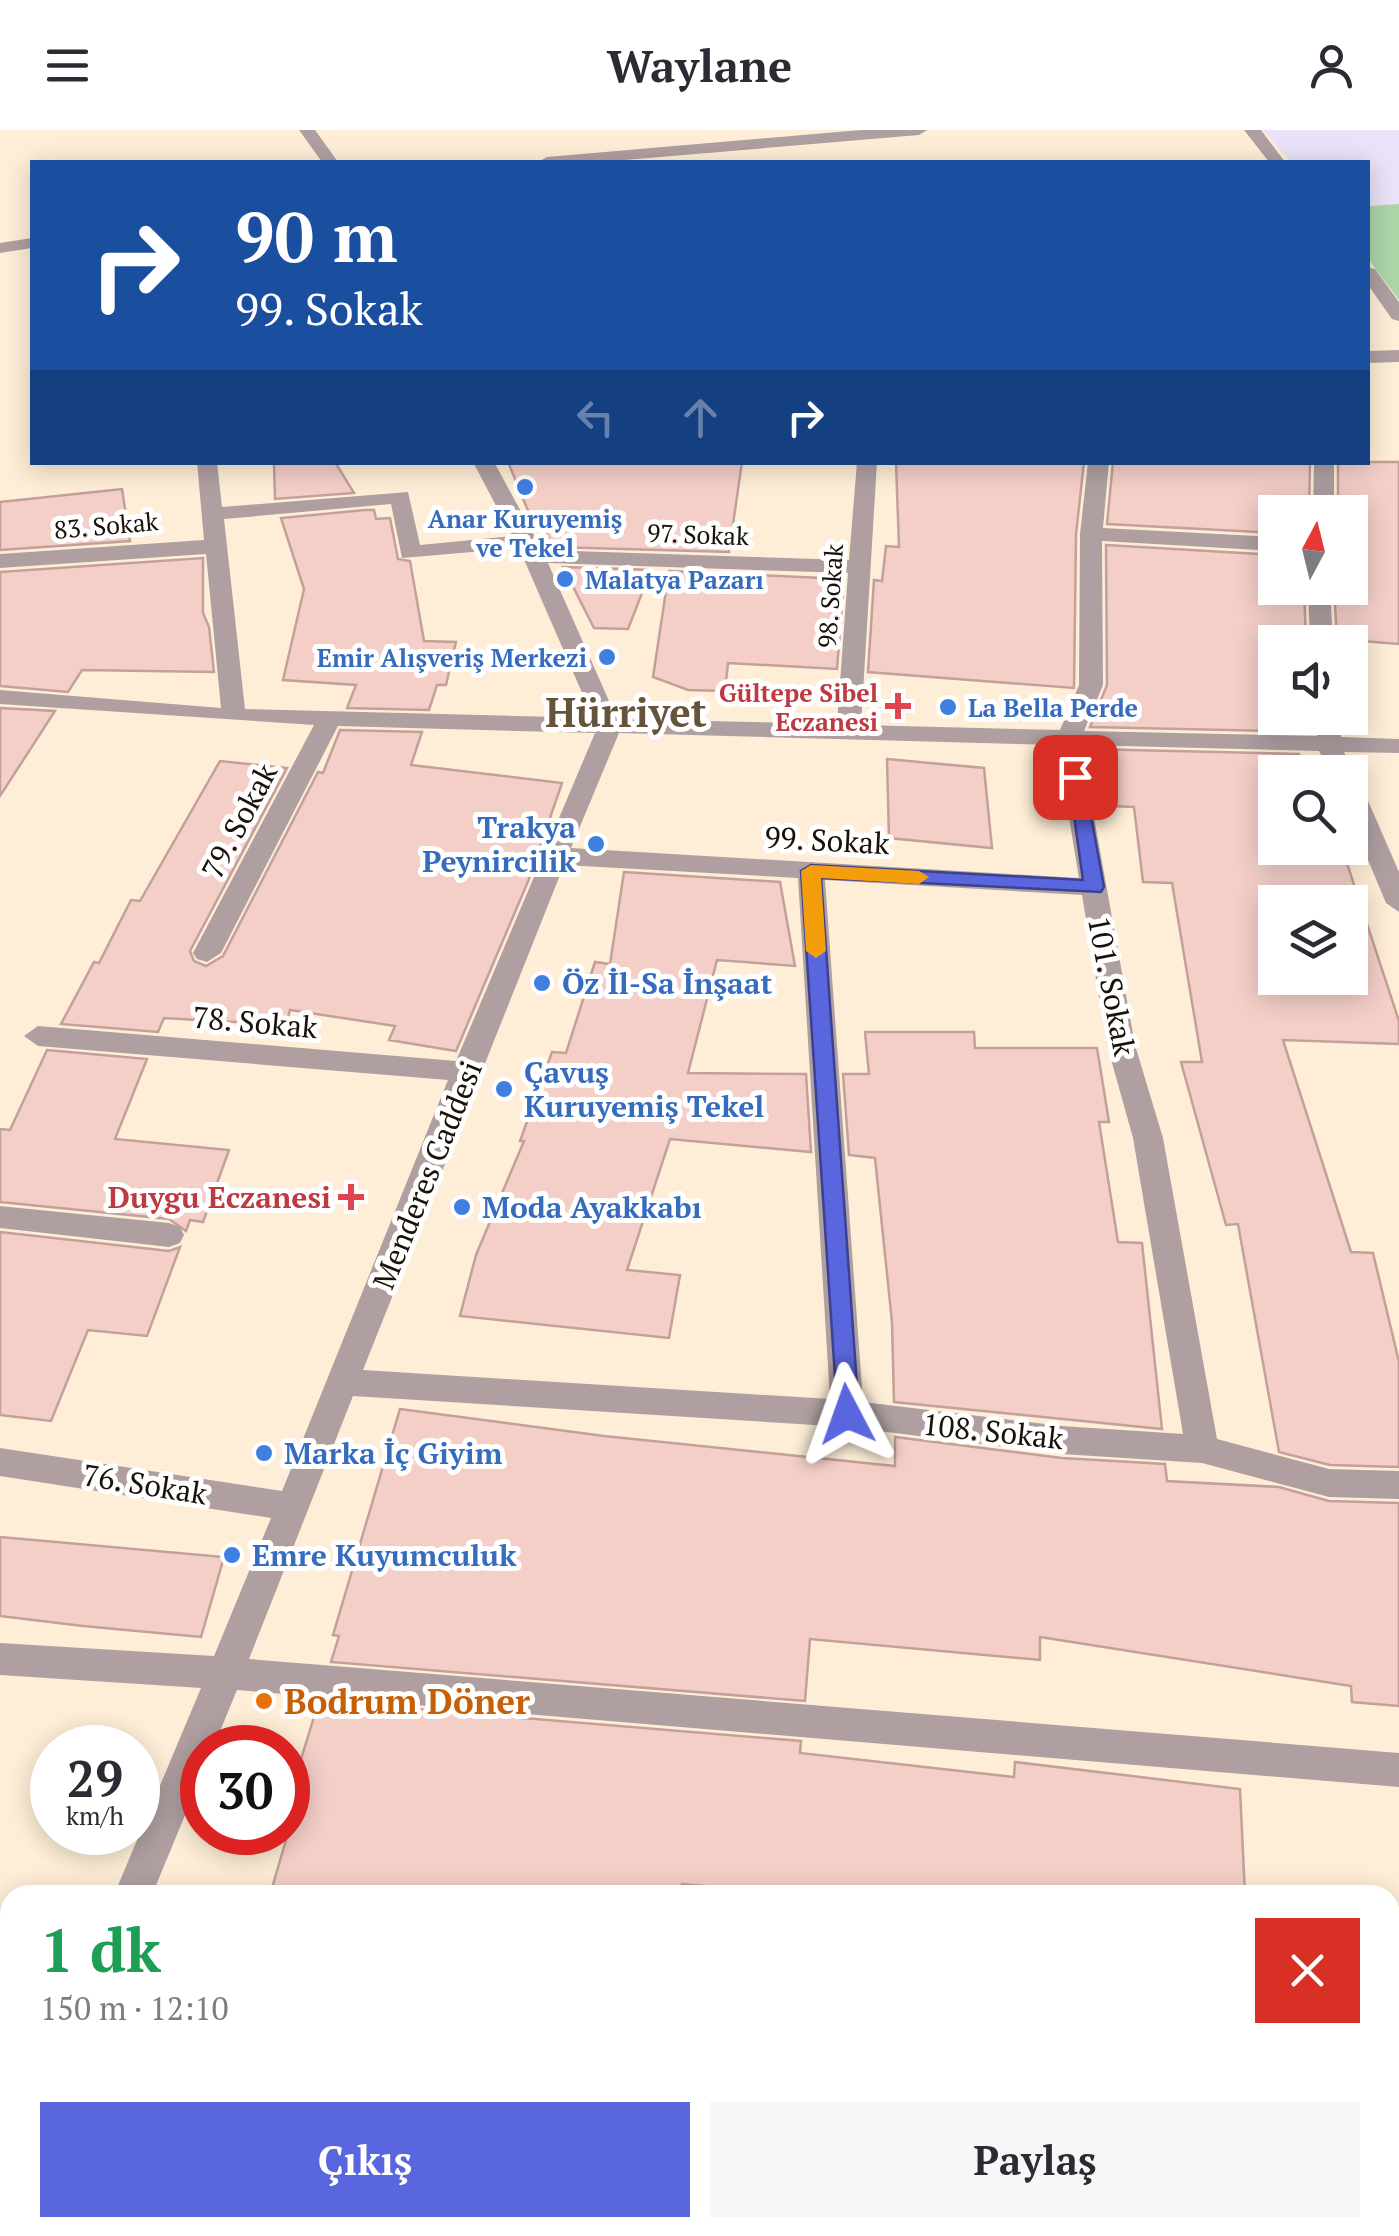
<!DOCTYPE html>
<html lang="tr">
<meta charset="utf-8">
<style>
:root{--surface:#fff;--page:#f7f7f7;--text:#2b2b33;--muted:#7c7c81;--accent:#5a66dd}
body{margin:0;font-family:"PT Serif",serif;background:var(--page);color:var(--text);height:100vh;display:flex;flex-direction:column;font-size:38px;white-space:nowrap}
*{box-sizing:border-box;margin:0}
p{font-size:32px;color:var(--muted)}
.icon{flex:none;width:55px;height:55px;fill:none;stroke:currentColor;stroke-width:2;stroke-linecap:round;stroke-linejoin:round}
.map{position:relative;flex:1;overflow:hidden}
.sheet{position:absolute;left:0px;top:1755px;width:1400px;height:352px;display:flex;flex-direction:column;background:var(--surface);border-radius:30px 30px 0 0;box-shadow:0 5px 25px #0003}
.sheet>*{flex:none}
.top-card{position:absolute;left:30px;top:30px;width:1340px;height:305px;border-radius:0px;box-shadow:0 5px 25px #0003;background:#1a4fa0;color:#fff;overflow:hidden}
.needle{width:65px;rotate:7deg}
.controls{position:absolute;left:1258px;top:365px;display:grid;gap:20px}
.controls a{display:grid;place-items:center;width:110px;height:110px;border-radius:0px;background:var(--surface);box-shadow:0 5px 25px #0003;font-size:50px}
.speed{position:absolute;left:30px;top:1595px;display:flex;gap:20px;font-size:50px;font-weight:700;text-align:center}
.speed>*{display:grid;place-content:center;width:130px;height:130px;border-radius:50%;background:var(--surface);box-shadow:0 5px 25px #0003;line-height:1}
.speed small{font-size:25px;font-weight:400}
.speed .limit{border:15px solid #d22;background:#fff;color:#111}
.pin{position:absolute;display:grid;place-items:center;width:85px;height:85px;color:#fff;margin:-42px;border-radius:20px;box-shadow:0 5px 15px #0006}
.me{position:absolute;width:110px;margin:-55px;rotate:356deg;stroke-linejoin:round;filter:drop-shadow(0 0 8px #0008)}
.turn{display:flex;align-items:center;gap:35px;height:210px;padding:0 40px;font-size:45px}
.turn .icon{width:130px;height:130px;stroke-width:2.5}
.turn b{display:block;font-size:70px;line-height:85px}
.lanes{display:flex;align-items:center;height:95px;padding:0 40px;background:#0003;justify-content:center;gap:50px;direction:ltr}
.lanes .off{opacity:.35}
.round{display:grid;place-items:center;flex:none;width:105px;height:105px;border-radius:0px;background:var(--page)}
.head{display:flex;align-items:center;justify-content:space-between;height:170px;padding:0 40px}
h1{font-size:60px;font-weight:600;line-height:75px;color:#1e9e55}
.primary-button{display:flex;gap:20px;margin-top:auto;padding:20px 40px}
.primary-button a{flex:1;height:115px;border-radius:0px;background:var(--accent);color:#fff;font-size:40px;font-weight:600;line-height:115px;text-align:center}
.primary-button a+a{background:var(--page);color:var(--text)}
header{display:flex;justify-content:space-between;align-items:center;height:130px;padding:0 40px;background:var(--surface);font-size:45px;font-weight:600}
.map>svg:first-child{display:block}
.education{fill:#e9e2f8}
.green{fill:#add5a8}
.building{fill:#f4cfc8;stroke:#c3a099;stroke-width:2.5;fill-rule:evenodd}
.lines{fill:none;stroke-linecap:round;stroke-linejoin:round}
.lane{fill:#af9fa0;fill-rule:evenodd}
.street{fill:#af9fa0;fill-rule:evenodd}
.route{fill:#5a66dd;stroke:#3a4290;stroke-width:2.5}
.slow{fill:#f59e0b}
.shop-dot{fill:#3f7fe0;stroke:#fff;stroke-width:4}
.health-dot{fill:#e0444e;stroke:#fff;stroke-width:4}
.food-dot{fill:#e8710a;stroke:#fff;stroke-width:4}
.labels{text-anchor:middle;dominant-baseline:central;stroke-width:10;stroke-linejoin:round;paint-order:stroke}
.far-shop-label{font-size:25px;font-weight:bold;fill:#366cbe;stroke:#fff;text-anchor:start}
.far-street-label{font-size:25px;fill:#181208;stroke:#fff}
.far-health-label{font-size:25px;font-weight:bold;fill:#be3a42;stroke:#fff;text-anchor:end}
.street-label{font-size:30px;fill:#181208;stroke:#fff}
.shop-label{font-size:30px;font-weight:bold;fill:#366cbe;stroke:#fff;text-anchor:start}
.health-label{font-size:30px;font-weight:bold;fill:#be3a42;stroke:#fff;text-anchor:end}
.near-food-label{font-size:35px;font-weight:bold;fill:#c56008;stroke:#fff;text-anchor:start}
.district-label{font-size:40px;font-weight:bold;fill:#65543b;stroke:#fff}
</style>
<header><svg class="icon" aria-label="menu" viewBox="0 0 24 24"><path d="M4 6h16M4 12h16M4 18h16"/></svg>Waylane<svg class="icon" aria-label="person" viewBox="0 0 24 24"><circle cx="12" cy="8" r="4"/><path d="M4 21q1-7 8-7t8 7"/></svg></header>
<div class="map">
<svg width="1399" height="2106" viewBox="0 0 1399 2106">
<rect width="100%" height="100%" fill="#feeed7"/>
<path class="education" d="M1263 0H1399V74L1368 76V32H1291Z"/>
<path class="green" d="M1399 74V170L1368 129V76Z"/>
<g class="building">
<path d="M274 332H335L354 363 275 369Z"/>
<path d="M508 332H742L729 422 553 417 545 401 536 400Z"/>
<path d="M896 332H1084L1076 404 1074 558 868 542 874 450 882 451 886 416 899 417Z"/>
<path d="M1113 332H1310L1309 382H1275V403L1107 394Z"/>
<path d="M1338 332H1399V514L1337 509 1334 458H1350V382H1338Z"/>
<path d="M122 359 130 411 0 420V372Z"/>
<path d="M365 380H374L376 389 390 388 398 429 410 431 424 511 456 512 446 555H437L429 580 347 578 356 555 283 550 304 459 281 388Z"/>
<path d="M1106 415 1275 425V458H1304L1306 512H1275V601L1090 597 1107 555Z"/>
<path d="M203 428V483L209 497 214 542 82 540 68 562 0 556V442Z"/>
<path d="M563 437 651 440 628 499 594 498Z"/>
<path d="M669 441 844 449 837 539 728 533 725 561 688 560 653 547Z"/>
<path d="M0 578 55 581 0 666Z"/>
<path d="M340 600 422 602 411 635 562 653 529 749 456 921 389 910 395 896 290 880 286 895 164 888 158 902 61 894 94 832 99 833 131 770 140 771 220 631 287 638 190 821 194 831 206 836 223 826 318 642 323 643Z"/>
<path d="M1086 619 1299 624 1303 642H1275V718H1342L1399 891V914L1283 910 1351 1122 1373 1123 1399 1232V1337L1330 1335 1279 1322 1238 1094 1226 1095 1181 932H1202L1172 753 1143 752 1134 677 1111 676 1109 670 1095 673ZM1275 772H1350V848H1275Z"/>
<path d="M887 629 984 638 992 718 889 708Z"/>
<path d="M624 742 780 752 795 836 717 830 688 943 806 944 811 1022 670 1009 627 1140 680 1145 669 1208 460 1186 476 1125 524 1011H520L552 922 566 923 595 832 610 834Z"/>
<path d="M865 902H974L975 918H1097L1109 992H1099L1118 1112 1142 1113 1162 1299 894 1272 892 1192 875 1028 849 1025 843 944H869Z"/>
<path d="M47 920 147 929 115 1009 229 1020 203 1092 190 1090 186 1101 169 1089 0 1072V999L10 1000Z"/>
<path d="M0 1102 169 1121 180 1117 147 1206 88 1200 51 1291 0 1285Z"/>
<path d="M400 1279 604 1306 895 1336V1307L1062 1328 1165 1334 1167 1351 1279 1357 1329 1371 1399 1373V1576L1352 1572 1351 1556 1040 1507V1530L810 1509 805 1571 331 1532 339 1506 333 1505Z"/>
<path d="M0 1407 224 1427 201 1507 83 1496 0 1486Z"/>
<path d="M319 1571 801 1611 800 1623 1014 1647 1015 1632 1240 1659 1245 1765H808L682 1754 680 1765H270L288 1703V1671Z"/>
</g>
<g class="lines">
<path class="lane" d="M32 108V118L0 123V113Z"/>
<g class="street">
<path d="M299 0H315L338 32H322Z"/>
<path d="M861 0H927L919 5 601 32H538L547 27Z"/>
<path d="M1244 0H1261L1285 32H1269Z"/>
<path d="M1368 137 1375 139 1399 172V191L1392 189 1368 155Z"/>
<path d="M1399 220V232L1368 233V221Z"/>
<path d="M197 332H217L222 377 408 362 420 415 512 406 473 332H494L542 420 849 430 857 332H877L861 595 1060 600 1079 555 1080 404 1088 332H1109L1103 398 1275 407V421L1102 411 1103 555 1084 601 1317 606V588H1341V607L1399 609V623L1344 622 1354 642 1350 648V642H1330L1319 621 1081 615 1135 915 1163 1008 1217 1309 1329 1339 1399 1341V1369L1329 1367 1202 1333 1062 1324 847 1297 353 1266 249 1529 1399 1623V1657L237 1560 213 1618H202V1644L152 1765H114L201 1558 0 1545V1513L214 1526 271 1388 0 1346V1318L282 1361 448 950 38 916 24 906 38 896 456 931 595 603 338 596 221 823 207 832 197 829 193 823 314 595 0 574V560L221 578 206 424 0 438V424L204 410ZM391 374 402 428 519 418 593 588 245 579 224 389ZM548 433 848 443 837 594 617 589ZM619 603 1057 615 1079 748 571 718ZM564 735 798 748 830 1269 363 1240ZM825 750 1082 765 1107 915 1133 1008 1183 1304 1062 1296 863 1272Z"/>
<path d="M1314 332H1334V382H1313Z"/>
<path d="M1308 458H1330L1333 512H1310Z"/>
<path d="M1350 649 1362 657 1399 742V782L1386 773 1350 687Z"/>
<path d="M0 1076 169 1093 180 1097 184 1105 180 1113 169 1117 0 1098Z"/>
<path d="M0 1918 10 1920V1962L0 1960Z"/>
<path d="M10 2037V2098H14L0 2104V2041Z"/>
<path d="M285 2098H434L438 2106H289Z"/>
</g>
</g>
<path class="route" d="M1068 643 1084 647 1104 757 1101 762 821 748 859 1284 847 1294 838 1291 801 741 811 735 1083 750Z"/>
<path class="slow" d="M811 735 919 741 929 747 919 754 821 748 826 821 816 828 806 821 801 741Z"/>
<g class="shop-dot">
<circle cx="525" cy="357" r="10"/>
<circle cx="565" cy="449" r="10"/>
<circle cx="607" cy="527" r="10"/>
<circle cx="948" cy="577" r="10"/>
<circle cx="596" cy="714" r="10"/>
<circle cx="542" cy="853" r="10"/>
<circle cx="504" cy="959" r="10"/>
<circle cx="462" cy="1077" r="10"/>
<circle cx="264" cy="1323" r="10"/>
<circle cx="232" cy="1425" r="10"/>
</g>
<g class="health-dot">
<path d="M893 561h10v10h10v10h-10v10h-10v-10h-10v-10h10z"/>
<path d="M346 1052h10v10h10v10h-10v10h-10v-10h-10v-10h10z"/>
</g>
<circle class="food-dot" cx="264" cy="1571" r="10"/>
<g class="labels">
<g class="far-shop-label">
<text x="525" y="388" text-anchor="middle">Anar Kuruyemiş<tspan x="525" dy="29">ve Tekel</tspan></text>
<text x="585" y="449">Malatya Pazarı</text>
<text x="587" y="527" text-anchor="end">Emir Alışveriş Merkezi</text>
<text x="968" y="577">La Bella Perde</text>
</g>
<g class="far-street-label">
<text transform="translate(106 395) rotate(-5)">83. Sokak</text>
<text transform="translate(698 404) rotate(2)">97. Sokak</text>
<text transform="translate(830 466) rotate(-86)">98. Sokak</text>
</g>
<g class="far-health-label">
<text x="878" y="562">Gültepe Sibel<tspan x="878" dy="29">Eczanesi</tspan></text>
</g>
<g class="street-label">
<text transform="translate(239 691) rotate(-62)">79. Sokak</text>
<text transform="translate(827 710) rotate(3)">99. Sokak</text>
<text transform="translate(1112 856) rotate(79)">101. Sokak</text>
<text transform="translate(255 892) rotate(5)">78. Sokak</text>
<text transform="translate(427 1045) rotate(-68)">Menderes Caddesi</text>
<text transform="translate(993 1301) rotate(6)">108. Sokak</text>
<text transform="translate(145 1354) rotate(9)">76. Sokak</text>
</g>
<g class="shop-label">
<text x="576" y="697" text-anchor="end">Trakya<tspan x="576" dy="34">Peynircilik</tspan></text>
<text x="562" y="853">Öz İl-Sa İnşaat</text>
<text x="524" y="942">Çavuş<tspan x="524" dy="34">Kuruyemiş Tekel</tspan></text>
<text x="482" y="1077">Moda Ayakkabı</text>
<text x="284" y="1323">Marka İç Giyim</text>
<text x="252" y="1425">Emre Kuyumculuk</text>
</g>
<g class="health-label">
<text x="331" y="1067">Duygu Eczanesi</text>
</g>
<g class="near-food-label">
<text x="284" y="1571">Bodrum Döner</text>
</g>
<g class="district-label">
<text x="626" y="581">Hürriyet</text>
</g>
</g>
</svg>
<div class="controls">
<a><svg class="needle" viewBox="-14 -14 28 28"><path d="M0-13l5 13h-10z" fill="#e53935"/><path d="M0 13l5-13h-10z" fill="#7c7c81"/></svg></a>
<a><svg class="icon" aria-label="sound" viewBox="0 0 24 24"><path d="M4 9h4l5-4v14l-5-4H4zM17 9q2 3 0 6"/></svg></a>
<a><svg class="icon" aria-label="search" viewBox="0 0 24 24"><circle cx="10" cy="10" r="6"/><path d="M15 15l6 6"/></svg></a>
<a><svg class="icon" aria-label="layers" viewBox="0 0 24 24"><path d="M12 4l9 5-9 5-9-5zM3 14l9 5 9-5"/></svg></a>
</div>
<div class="speed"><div>29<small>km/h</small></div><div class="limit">30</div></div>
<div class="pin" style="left:1075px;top:647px;background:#d93025"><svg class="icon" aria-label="arrive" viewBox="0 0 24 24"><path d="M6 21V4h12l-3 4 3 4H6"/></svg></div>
<svg class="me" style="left:847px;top:1284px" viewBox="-20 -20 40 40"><path d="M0-17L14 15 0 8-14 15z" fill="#5a66dd" stroke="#fff" stroke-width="4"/></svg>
<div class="top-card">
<div class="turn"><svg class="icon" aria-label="right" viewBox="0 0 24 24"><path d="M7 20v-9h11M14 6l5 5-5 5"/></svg><div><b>90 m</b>99. Sokak</div></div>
<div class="lanes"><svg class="icon off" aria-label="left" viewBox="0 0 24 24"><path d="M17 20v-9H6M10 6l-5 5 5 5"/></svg><svg class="icon off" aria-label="ahead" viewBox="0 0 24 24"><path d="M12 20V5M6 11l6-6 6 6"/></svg><svg class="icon" aria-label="right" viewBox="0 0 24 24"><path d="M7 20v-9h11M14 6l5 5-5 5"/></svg></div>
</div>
<section class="sheet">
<div class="head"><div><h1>1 dk</h1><p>150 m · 12:10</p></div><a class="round" style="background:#d93025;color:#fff"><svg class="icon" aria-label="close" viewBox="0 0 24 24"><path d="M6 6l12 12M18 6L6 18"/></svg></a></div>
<div class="primary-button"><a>Çıkış</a><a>Paylaş</a></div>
</section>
</div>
